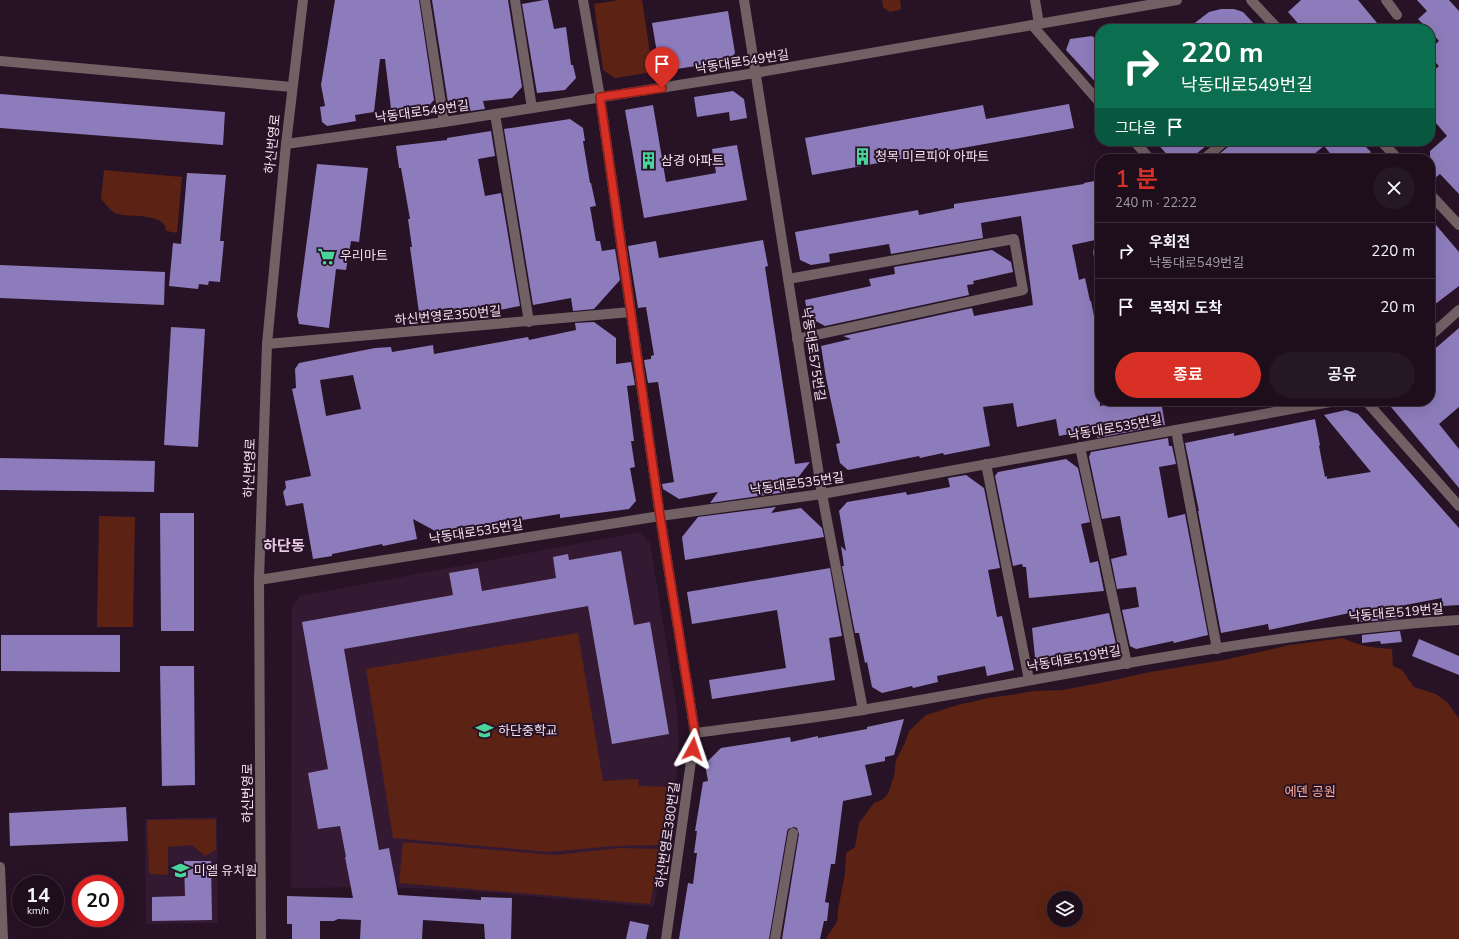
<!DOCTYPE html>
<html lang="ko">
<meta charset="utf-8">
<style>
:root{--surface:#1e0e1c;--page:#261725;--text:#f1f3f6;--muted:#a19ca3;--line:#3c2e3b;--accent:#d93025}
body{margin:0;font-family:"Nunito Sans","Noto Sans KR",sans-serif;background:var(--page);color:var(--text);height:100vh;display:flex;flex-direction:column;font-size:15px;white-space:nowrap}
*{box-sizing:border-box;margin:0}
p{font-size:13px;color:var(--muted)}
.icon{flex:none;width:22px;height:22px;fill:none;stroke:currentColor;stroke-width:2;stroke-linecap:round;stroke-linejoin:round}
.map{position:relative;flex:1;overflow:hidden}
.drawer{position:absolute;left:1095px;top:154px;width:340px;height:252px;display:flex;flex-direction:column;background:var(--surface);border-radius:16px;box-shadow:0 4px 16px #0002,0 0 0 1px var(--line)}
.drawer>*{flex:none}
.guide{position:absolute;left:1095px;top:24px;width:340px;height:122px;border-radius:16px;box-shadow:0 4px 16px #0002,0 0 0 1px var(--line);background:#0b6e4f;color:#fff;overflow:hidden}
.buttons{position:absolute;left:1047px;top:891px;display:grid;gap:8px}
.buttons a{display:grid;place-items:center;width:36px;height:36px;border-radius:50%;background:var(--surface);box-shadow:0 4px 16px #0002,0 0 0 1px var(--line);font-size:20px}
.speed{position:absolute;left:12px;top:875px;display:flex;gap:8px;font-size:20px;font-weight:700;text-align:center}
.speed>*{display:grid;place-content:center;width:52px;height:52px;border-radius:50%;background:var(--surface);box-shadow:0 4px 16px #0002,0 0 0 1px var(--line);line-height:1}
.speed small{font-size:10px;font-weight:400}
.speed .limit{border:6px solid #d22;background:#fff;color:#111}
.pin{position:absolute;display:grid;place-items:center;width:34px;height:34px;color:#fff;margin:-41px -17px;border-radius:50% 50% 50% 0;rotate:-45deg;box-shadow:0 0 4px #0007}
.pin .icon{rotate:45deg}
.me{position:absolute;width:44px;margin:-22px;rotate:5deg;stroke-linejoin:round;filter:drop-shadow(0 0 3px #0008)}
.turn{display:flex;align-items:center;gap:14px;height:84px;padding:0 20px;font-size:18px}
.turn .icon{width:52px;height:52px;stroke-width:2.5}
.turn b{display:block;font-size:28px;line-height:34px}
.then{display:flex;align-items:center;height:38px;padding:0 20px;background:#0003;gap:8px;font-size:15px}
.round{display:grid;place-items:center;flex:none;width:42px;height:42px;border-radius:21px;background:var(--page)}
.headline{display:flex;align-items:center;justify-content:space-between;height:68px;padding:0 20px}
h1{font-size:24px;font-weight:600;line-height:30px;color:var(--accent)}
.cta{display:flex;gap:8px;margin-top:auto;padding:8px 20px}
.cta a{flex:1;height:46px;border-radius:24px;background:var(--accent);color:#fff;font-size:16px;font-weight:600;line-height:46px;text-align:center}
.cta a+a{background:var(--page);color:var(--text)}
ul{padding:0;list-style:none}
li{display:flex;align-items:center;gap:12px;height:56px;padding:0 20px;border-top:1px solid var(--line)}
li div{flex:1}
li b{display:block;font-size:15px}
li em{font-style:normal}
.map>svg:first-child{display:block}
.built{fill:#341933}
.green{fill:#5c2213;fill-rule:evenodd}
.building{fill:#8d7cbb;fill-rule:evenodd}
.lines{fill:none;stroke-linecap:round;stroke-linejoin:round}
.service{stroke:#716064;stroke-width:10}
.minor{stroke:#716064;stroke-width:10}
.tertiary{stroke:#716064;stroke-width:10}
.route-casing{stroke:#8d1f18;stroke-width:10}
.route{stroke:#d93025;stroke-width:7}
.labels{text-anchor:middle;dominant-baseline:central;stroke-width:4;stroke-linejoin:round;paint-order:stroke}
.street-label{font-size:13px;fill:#f2e2f0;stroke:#281226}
.poi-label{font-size:13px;fill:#f2e2f0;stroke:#281226;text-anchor:start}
.park-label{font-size:13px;fill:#feae98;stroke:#281226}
.quarter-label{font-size:15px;font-weight:bold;fill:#e7c9e4;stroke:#281226}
</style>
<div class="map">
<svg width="1459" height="939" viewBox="0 0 1459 939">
<rect width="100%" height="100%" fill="#281226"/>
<g class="built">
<path d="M640 532 650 543 677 709 679 754 674 797 654 907 472 891 387 887 291 888 292 606 300 596Z"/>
<path d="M217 817 218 923 146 924 145 819Z"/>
</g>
<g class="green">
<path d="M619 0H642L653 72 615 78 603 70 594 4Z"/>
<path d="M882 0H900L901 8 900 10 890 12 883 8Z"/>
<path d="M104 170 182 177 177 233 166 231C167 213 129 217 117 214 111 212 105 203 101 199Z"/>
<path d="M99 516 135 517 133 627H97Z"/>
<path d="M578 633 603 781 638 779 639 786 669 787 661 845 614 846 548 852 393 838 366 669Z"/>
<path d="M1343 638C1359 646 1375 648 1392 649L1393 666 1402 670 1414 687 1436 694 1448 703 1459 719V939H827V937L837 922 838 910 845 873 846 853 855 847 859 823 874 803 882 800 888 794 894 776 896 760 904 745 909 731 926 715 961 704 972 702 988 698 1003 696 1035 691 1062 690 1105 682 1150 672 1224 660 1290 645ZM1054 898H1076V920H1054Z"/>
<path d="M216 819V850L205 856 192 845 168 847V875L149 874 147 820Z"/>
<path d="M403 842 554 855 619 848 661 849 650 904 399 883Z"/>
</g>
<g class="building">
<path d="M335 0H419L434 100 426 109 397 114 396 108 391 109 385 59H380L374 112 355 115 356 121 327 126 322 122 320 107 325 106 321 85Z"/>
<path d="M432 0H508L522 87 512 98 483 101 485 109 463 112 448 103Z"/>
<path d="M544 0H548L554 29 566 27 571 65H573L576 78 565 90 537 93 522 4Z"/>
<path d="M1301 0H1358L1382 29H1303L1288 12Z"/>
<path d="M1417 0H1449L1459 11V194L1440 174 1430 182V151L1447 136 1430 116V74L1439 66 1430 57V49L1439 41 1430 31V29H1428L1418 19 1427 11Z"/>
<path d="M1221 9H1234L1243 12 1259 29H1187L1209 12Z"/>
<path d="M728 11 735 53 729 61 663 71 660 53H657L652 23Z"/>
<path d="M1092 36 1100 43V87L1066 50 1070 39Z"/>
<path d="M733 91 744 99 747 118 730 121 729 112 697 117 694 97Z"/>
<path d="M0 94 225 112 223 145 0 128Z"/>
<path d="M1069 104 1074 128 812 175 805 138 983 105 986 119Z"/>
<path d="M653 105 666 182 716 173 712 149 737 145 747 200 644 218 625 110Z"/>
<path d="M570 119 583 128 585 141H583L590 183H591L596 206 590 207 596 241H600L602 251 615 249 620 280 594 309 573 311 571 298 533 305 504 129Z"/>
<path d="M491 131 495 156 478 159 485 196 501 193 520 306 479 314 478 312 420 320 410 247H412L408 219H410L401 168H399L396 146 447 140V138Z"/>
<path d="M1155 141H1215L1208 147 1207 145 1190 159H1171Z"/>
<path d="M1231 141H1360L1371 152 1362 159H1335L1324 146 1308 159H1219L1217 156 1229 146Z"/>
<path d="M317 164 368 168 359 242 351 241 346 270 336 269 329 328 299 324 297 315Z"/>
<path d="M187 173 226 175 220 241H224L220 282 209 281 208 285 199 284 198 289 169 286 173 243 181 244Z"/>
<path d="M1100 180V239L1072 245 1079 280 1085 278 1090 301H1091L1100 347V406L1126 401H1161L1165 425 1097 438 1100 428 1059 436 1056 419 1017 427 1013 403 983 407 990 446 944 455 943 453 920 458 919 456 848 470 840 463 836 444 840 443 826 378 821 346 851 339 843 336 972 308 974 316 1033 305 1021 216 981 223 983 238 891 254 889 244 829 254 830 262 811 265 800 260 795 232 918 210 919 215 954 208V204L1084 184V183Z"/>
<path d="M1430 218 1459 252V286L1430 308Z"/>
<path d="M763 240 768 266 765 267 795 464 810 462 787 492 710 503 718 492 679 499 663 489 662 484 674 482 658 382 648 383 644 360 651 359V356L654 355 646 307 638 308 628 246 656 241 659 258Z"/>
<path d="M992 250 1011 262 1013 272 973 281 974 284 967 285 969 295 825 326 808 317 805 300 871 286 869 279 895 274 894 267Z"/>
<path d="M0 265 165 272 164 305 0 298Z"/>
<path d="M594 322 616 338V364L631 362 635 385 627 386 634 441H631L635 467 630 468 636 501 629 509 560 518V514L522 520 521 517 495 522 492 525 474 528 473 525 437 532 413 519 417 539 383 546 382 544 332 554V556L313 559 303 503 286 506 283 492 286 488 285 481 311 476 292 389 296 388 295 369 299 363 375 348 391 347 392 352 433 345 434 354 528 337 529 340 576 330 575 323ZM353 375 361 409 326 416 320 380Z"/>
<path d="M171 327 205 329 198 447 164 445Z"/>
<path d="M1459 328V407L1439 424 1459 449V488L1386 401H1430V353Z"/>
<path d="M1346 410 1358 414 1459 528V605L1442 606V598L1395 607 1397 619 1360 622 1359 611 1269 630 1268 624 1221 633 1198 511H1199L1185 443 1234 433V436L1315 419 1320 445 1319 446 1325 477 1327 476V479L1371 472 1324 415Z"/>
<path d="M1168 438 1169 446H1172L1176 464 1159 467 1168 518 1185 514 1208 635 1174 643 1173 641 1136 649 1130 646 1122 610 1139 607 1136 587 1117 589 1111 559 1127 555 1120 516 1102 519 1089 457 1091 452Z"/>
<path d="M0 458 155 461 154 492 0 490Z"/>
<path d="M1066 459 1078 468 1090 522 1081 524 1090 563 1098 561 1104 591 1029 598 1026 567H1023L1022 564 1013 566 995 476 998 472Z"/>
<path d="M966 475 984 488 1000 568 988 570 997 617 1002 616 1014 670 987 676 985 666 937 676 938 682 913 688 912 686 882 693 872 687 867 662 865 663 859 633H855L842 566H844L841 546 846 551 839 511 847 502 906 492 907 495 950 487 948 478Z"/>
<path d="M776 507 771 513 801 508 822 528 824 537 685 560 682 537 698 517Z"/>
<path d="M160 513H194V631H161Z"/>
<path d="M621 551 634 625 650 622 669 734 612 744 588 606 344 649 379 850 389 848 398 895 481 900V897L512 898 511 939H485L484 924 423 920 422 939H360L361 920 338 919 334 921H320V939H292V924H287V896L353 898 345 857H346L340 826 318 829 308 773 328 769 302 622 453 595 449 573 478 568 482 591 556 578 553 557 568 554 569 560Z"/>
<path d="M830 568 842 636 829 638 835 680 712 699 709 680 786 668 777 610 692 624 687 592Z"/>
<path d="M1109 613 1116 644 1097 649 1098 652 1072 658V659L1036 667 1032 628Z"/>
<path d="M1400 631 1402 642 1381 644 1380 641 1362 643V635Z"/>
<path d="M1 635H120V672L1 671Z"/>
<path d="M1419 639 1459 656V675L1412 656Z"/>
<path d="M160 666H194L195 785 162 786Z"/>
<path d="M904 719 894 755 885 757V761L865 765 872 795 843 801 835 864H831L825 902 829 903 827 921H824L820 939H782L799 834 797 828 794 827 788 829 787 832 769 939H679L688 883 693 884 697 853H694L697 831H695L703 782 708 781 705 764 721 748 790 737 791 742 818 736V738L867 729V727Z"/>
<path d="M126 807 128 841 10 846 9 813Z"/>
<path d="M184 861H211L212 920 152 921V897L185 896Z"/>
<path d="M630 921 649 925 646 939H626Z"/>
</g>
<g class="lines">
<g class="service">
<path d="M425 0 444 122"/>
<path d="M515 0 532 108"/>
<path d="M583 0 600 97 660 516 695 733 666 939"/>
<path d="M744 0 822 494 863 710"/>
<path d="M1035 0 1039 24"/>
<path d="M1251 0 1278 29"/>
<path d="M1386 0 1397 15"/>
<path d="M1032 25 1100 103"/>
<path d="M495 114 529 322"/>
<path d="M1134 141 1150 159"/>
<path d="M1381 141 1398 159"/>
<path d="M286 144 444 122 755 73 1177 0"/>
<path d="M1204 159 1225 141"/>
<path d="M1430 194 1459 225"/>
<path d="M1100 251 1098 252 1100 263"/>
<path d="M788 279 1014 239 1023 290 797 339"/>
<path d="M1430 336 1459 310"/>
<path d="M267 344 631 312"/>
<path d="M1366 401 1459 506"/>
<path d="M1176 430 1217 649"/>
<path d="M1080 447 1127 664"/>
<path d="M986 464 1029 680"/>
<path d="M259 580 660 516 822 494 1336 401"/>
<path d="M695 733C753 725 811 719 868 709 1065 676 1260 633 1459 620"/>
<path d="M775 939 793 833"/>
</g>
<g class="minor">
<path d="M0 61 292 87"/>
<path d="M0 867 3 939"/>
</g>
<path class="tertiary" d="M261 939 259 580 267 344 286 144 303 0"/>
</g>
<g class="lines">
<defs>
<path id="route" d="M662 88 600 97 660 516 695 733 693 749"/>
</defs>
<use href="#route" class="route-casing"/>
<use href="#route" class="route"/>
</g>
<defs>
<symbol id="building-bare" viewBox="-9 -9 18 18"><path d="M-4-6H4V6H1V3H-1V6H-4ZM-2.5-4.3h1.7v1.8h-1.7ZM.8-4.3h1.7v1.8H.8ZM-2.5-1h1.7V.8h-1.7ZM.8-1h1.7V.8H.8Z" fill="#4ad49c" stroke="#281226" stroke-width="2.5" paint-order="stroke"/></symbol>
<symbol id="supermarket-bare" viewBox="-9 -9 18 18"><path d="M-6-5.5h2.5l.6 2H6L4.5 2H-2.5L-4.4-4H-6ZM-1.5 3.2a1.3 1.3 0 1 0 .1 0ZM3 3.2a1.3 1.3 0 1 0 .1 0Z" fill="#4ad49c" stroke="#281226" stroke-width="2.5" paint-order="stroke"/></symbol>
<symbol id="school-bare" viewBox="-9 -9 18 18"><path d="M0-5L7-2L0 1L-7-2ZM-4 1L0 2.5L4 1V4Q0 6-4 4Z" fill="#4ad49c" stroke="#281226" stroke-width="2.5" paint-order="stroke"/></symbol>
</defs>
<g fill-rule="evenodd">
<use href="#building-bare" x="850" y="144" width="25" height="25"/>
<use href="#building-bare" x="636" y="148" width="25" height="25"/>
<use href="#supermarket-bare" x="314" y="244" width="25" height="25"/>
<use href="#school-bare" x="472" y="718" width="25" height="25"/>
<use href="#school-bare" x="168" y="858" width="25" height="25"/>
</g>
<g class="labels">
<g class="street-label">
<text transform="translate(742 62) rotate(-9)">낙동대로549번길</text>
<text transform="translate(422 112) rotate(-8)">낙동대로549번길</text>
<text transform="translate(273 144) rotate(-84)">하신번영로</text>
<text transform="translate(448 316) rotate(-5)">하신번영로350번길</text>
<text transform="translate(813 354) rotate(81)">낙동대로575번길</text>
<text transform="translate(1115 428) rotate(-10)">낙동대로535번길</text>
<text transform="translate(250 468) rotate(-88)">하신번영로</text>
<text transform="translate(797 484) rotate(-8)">낙동대로535번길</text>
<text transform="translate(476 532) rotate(-9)">낙동대로535번길</text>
<text transform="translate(1396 613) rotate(-5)">낙동대로519번길</text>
<text transform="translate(1074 659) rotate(-10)">낙동대로519번길</text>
<text transform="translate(248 793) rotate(-90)">하신번영로</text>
<text transform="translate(668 835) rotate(-82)">하신번영로380번길</text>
</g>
<g class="poi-label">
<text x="875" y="157">청목 미르피아 아파트</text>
<text x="661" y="161">삼경 아파트</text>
<text x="340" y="256">우리마트</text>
<text x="498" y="731">하단중학교</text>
<text x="194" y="871">미엘 유치원</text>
</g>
<g class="park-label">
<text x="1310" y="792">에덴 공원</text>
</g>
<g class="quarter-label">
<text x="284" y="546">하단동</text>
</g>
</g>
</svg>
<div class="buttons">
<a><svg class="icon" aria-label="layers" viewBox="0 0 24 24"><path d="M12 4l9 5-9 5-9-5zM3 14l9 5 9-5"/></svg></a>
</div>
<div class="speed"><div>14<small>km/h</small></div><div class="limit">20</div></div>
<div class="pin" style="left:662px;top:88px;background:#d93025"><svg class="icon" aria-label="arrive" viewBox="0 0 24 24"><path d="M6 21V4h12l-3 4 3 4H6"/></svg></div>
<svg class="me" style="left:693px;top:749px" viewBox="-20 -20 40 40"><path d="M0-17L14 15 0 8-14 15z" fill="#d93025" stroke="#fff" stroke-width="4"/></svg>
<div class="guide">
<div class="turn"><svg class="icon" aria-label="right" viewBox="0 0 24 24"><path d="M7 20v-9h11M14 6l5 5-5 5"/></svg><div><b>220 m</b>낙동대로549번길</div></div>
<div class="then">그다음<svg class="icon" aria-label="arrive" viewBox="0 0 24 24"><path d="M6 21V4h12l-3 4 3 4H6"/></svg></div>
</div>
<section class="drawer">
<div class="headline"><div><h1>1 분</h1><p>240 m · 22:22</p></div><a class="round"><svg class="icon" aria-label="close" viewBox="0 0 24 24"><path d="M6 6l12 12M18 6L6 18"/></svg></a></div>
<ul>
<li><svg class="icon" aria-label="right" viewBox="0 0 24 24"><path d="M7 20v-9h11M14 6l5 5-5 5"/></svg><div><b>우회전</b><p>낙동대로549번길</p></div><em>220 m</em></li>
<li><svg class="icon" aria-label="arrive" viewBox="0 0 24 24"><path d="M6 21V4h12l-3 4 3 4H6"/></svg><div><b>목적지 도착</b></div><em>20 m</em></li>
</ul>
<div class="cta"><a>종료</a><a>공유</a></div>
</section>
</div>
